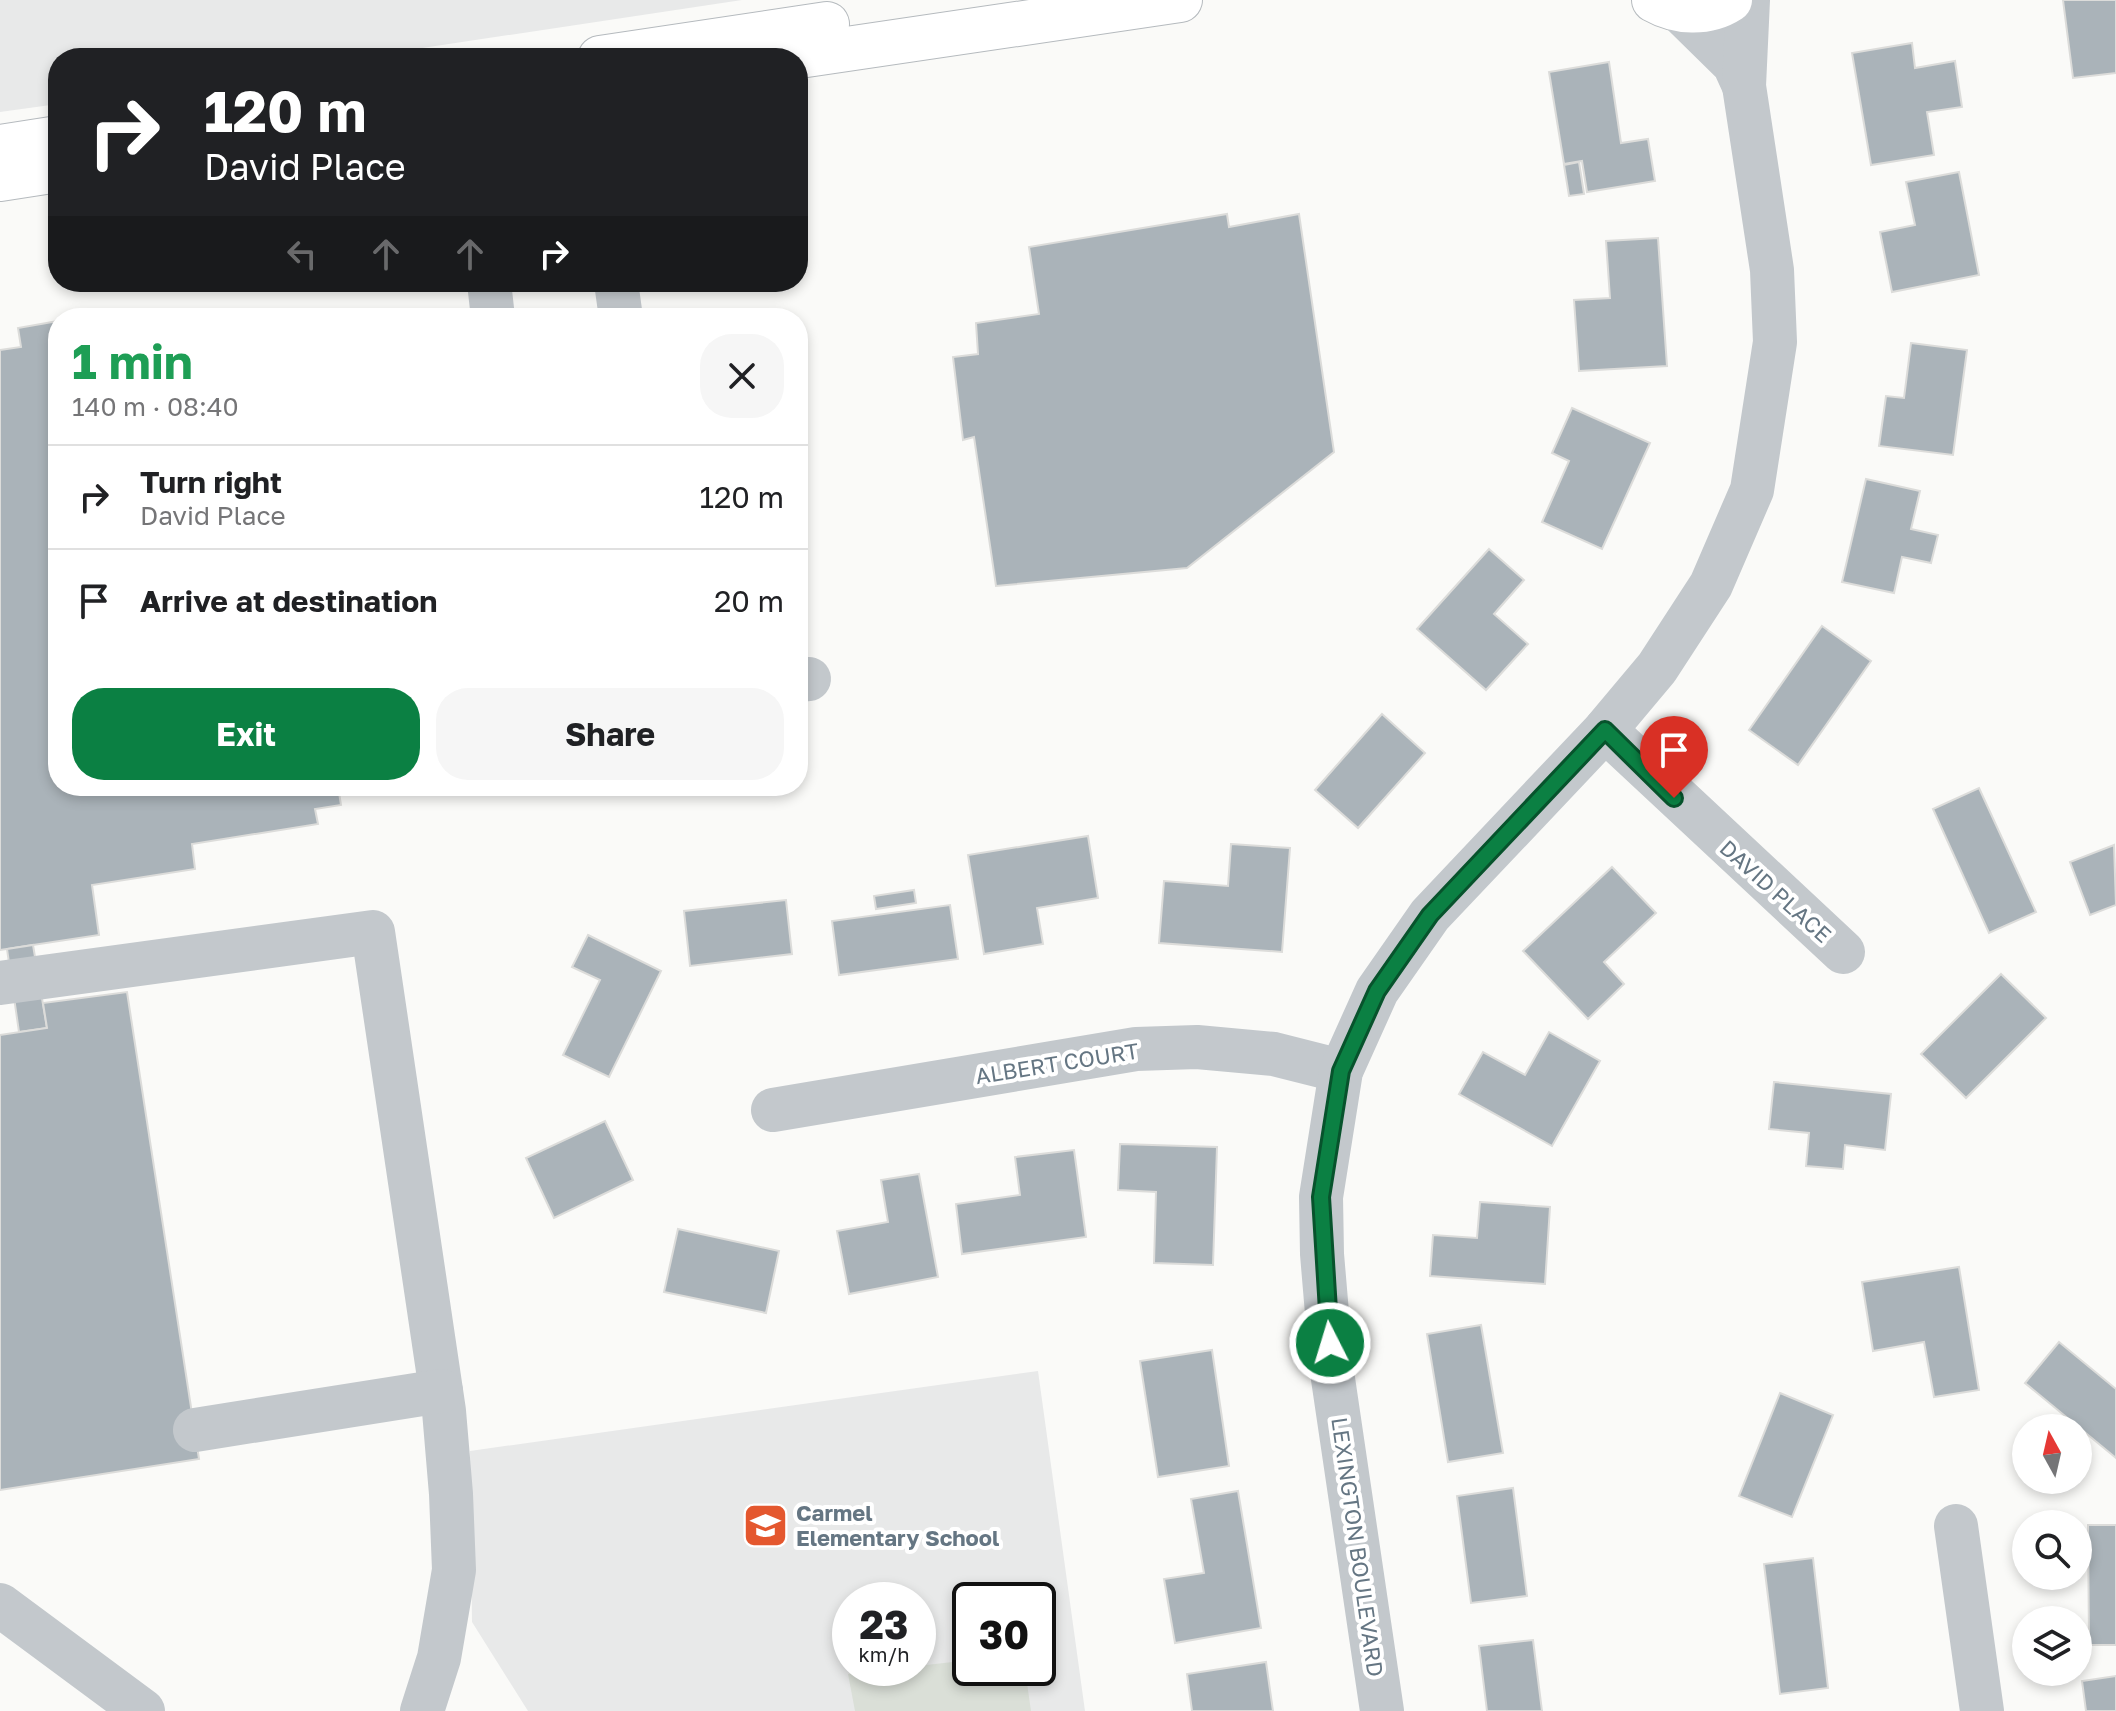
<!DOCTYPE html>
<meta charset="utf-8">
<style>
:root{--surface:#fff;--page:#f6f6f6;--text:#202124;--muted:#757577;--line:#e0e0e0;--accent:#0b8043}
body{margin:0;font-family:"Golos Text",sans-serif;background:var(--page);color:var(--text);height:100vh;display:flex;flex-direction:column;font-size:30px;white-space:nowrap}
*{box-sizing:border-box;margin:0}
p{font-size:26px;color:var(--muted)}
.icon{flex:none;width:44px;height:44px;fill:none;stroke:currentColor;stroke-width:2;stroke-linecap:round;stroke-linejoin:round}
.map{position:relative;flex:1;overflow:hidden}
.drawer{position:absolute;left:48px;top:308px;width:760px;height:488px;display:flex;flex-direction:column;background:var(--surface);border-radius:32px;box-shadow:0 4px 12px #0003}
.drawer>*{flex:none}
.guide{position:absolute;left:48px;top:48px;width:760px;height:244px;border-radius:32px;box-shadow:0 4px 12px #0003;background:#202124;color:#fff;overflow:hidden}
.needle{width:52px;rotate:352deg}
.tools{position:absolute;left:2012px;top:1414px;display:grid;gap:16px}
.tools a{display:grid;place-items:center;width:80px;height:80px;border-radius:50%;background:var(--surface);box-shadow:0 4px 12px #0003;font-size:40px}
.speed{position:absolute;left:832px;top:1582px;display:flex;gap:16px;font-size:40px;font-weight:700;text-align:center}
.speed>*{display:grid;place-content:center;width:104px;height:104px;border-radius:50%;background:var(--surface);box-shadow:0 4px 12px #0003;line-height:1}
.speed small{font-size:20px;font-weight:400}
.speed .limit{border:4px solid #111;border-radius:12px;background:#fff;color:#111}
.pin{position:absolute;display:grid;place-items:center;width:68px;height:68px;color:#fff;margin:-82px -34px;border-radius:50% 50% 50% 0;rotate:-45deg;box-shadow:0 0 8px #0007}
.pin .icon{rotate:45deg}
.me{position:absolute;width:88px;margin:-44px;rotate:355deg;stroke-linejoin:round;filter:drop-shadow(0 0 6px #0008)}
.turn{display:flex;align-items:center;gap:28px;height:168px;padding:0 24px;font-size:36px}
.turn .icon{width:104px;height:104px;stroke-width:2.5}
.turn b{display:block;font-size:56px;line-height:68px}
.lanes{display:flex;align-items:center;height:76px;padding:0 24px;background:#0003;justify-content:center;gap:40px;direction:ltr}
.lanes .off{opacity:.35}
.round{display:grid;place-items:center;flex:none;width:84px;height:84px;border-radius:32px;background:var(--page)}
.head{display:flex;align-items:center;justify-content:space-between;height:136px;padding:0 24px}
h1{font-size:48px;font-weight:700;line-height:60px;color:#1e9e55}
.button{display:flex;gap:16px;margin-top:auto;padding:16px 24px}
.button a{flex:1;height:92px;border-radius:32px;background:var(--accent);color:#fff;font-size:32px;font-weight:700;line-height:92px;text-align:center}
.button a+a{background:var(--page);color:var(--text)}
ul{padding:0;list-style:none}
li{display:flex;align-items:center;gap:24px;height:104px;padding:0 24px;border-top:2px solid var(--line)}
li div{flex:1}
li b{display:block;font-size:30px}
li em{font-style:normal}
.map>svg:first-child{display:block}
.built{fill:#e8e9e9;fill-rule:evenodd}
.green{fill:#dadfd7}
.building{fill:#aab3b9;stroke:#dcdcda;stroke-width:2}
.lines{fill:none;stroke-linecap:round;stroke-linejoin:round}
.major-casing{stroke:#b5babe;stroke-width:46}
.minor{stroke:#c3c8cc;stroke-width:44}
.major{stroke:#fff;stroke-width:44}
.route-casing{stroke:#07532c;stroke-width:20}
.route{stroke:#0b8043;stroke-width:14}
.labels{text-anchor:middle;dominant-baseline:central;stroke-width:8;stroke-linejoin:round;paint-order:stroke}
.street-label{font-size:22px;fill:#657683;stroke:#fff}
.poi-label{font-size:22px;font-weight:bold;fill:#657683;stroke:#fff;text-anchor:start}
</style>
<div class="map">
<svg width="2116" height="1711" viewBox="0 0 2116 1711">
<rect width="100%" height="100%" fill="#fafaf8"/>
<g class="built">
<path d="M0 0H742L356 58H58V104L0 112Z"/>
<path d="M1038 1371 1085 1711H528L472 1622 470 1451ZM850 1600H918V1668H850ZM970 1600H1038V1668H970Z"/>
</g>
<path class="green" d="M970 1660V1668H994L1027 1683 1031 1711H855L848 1674Z"/>
<g class="building">
<path d="M2063 0H2116V73L2073 78Z"/>
<path d="M1912 43 1915 68 1955 61 1962 107 1927 112 1934 155 1871 165 1852 53Z"/>
<path d="M1609 62 1621 143 1648 139 1655 181 1587 192 1582 161 1564 164 1549 72Z"/>
<path d="M1579 162 1584 194 1569 196 1564 165Z"/>
<path d="M1959 172 1979 275 1892 292 1880 232 1915 225 1906 182Z"/>
<path d="M1227 214 1229 227 1299 214 1334 452 1187 568 996 586 974 437 963 440 953 357 978 354 976 323 1039 314 1029 247Z"/>
<path d="M1658 238 1667 366 1579 371 1574 300 1610 298 1606 241Z"/>
<path d="M58 321V786H338L341 805 315 809 318 824 192 844 195 869 92 885 99 935 0 950V350L21 347 18 328Z"/>
<path d="M1911 343 1967 350 1953 455 1879 446 1886 396 1904 398Z"/>
<path d="M1572 408 1650 443 1602 549 1542 522 1569 461 1552 453Z"/>
<path d="M1866 479 1920 491 1911 529 1938 535 1931 563 1902 557 1894 593 1842 582Z"/>
<path d="M1489 549 1524 580 1494 614 1528 644 1486 690 1417 629Z"/>
<path d="M1822 626 1871 661 1798 765 1749 730Z"/>
<path d="M1382 714 1425 753 1358 828 1315 790Z"/>
<path d="M1979 788 2036 912 1989 933 1933 809Z"/>
<path d="M1088 836 1098 898 1037 908 1043 944 984 954 968 855Z"/>
<path d="M1231 844 1290 848 1282 952 1159 943 1164 881 1228 886Z"/>
<path d="M2114 845 2116 905 2090 915 2070 862Z"/>
<path d="M1612 867 1656 913 1604 962 1624 984 1588 1019 1523 951Z"/>
<path d="M914 890 916 903 876 909 874 896Z"/>
<path d="M786 900 792 954 690 966 684 911Z"/>
<path d="M950 905 958 959 839 975 832 921Z"/>
<path d="M588 935 661 971 609 1077 563 1055 600 980 572 967Z"/>
<path d="M33 945 47 1028 19 1032 7 949Z"/>
<path d="M2001 974 2046 1018 1966 1098 1921 1054Z"/>
<path d="M127 992 199 1459 0 1490V1035L47 1028 43 1003Z"/>
<path d="M1549 1032 1600 1061 1552 1146 1459 1094 1483 1052 1525 1075Z"/>
<path d="M1774 1082 1891 1094 1885 1150 1845 1145 1843 1169 1806 1166 1809 1133 1769 1129Z"/>
<path d="M605 1121 633 1180 554 1218 526 1158Z"/>
<path d="M1120 1144 1217 1147 1213 1265 1154 1263 1156 1192 1118 1190Z"/>
<path d="M1074 1150 1086 1237 962 1254 956 1204 1020 1195 1015 1157Z"/>
<path d="M919 1174 938 1277 849 1294 837 1231 888 1222 881 1180Z"/>
<path d="M1480 1202 1550 1207 1545 1284 1430 1276 1433 1235 1477 1238Z"/>
<path d="M678 1229 779 1251 766 1313 664 1292Z"/>
<path d="M1959 1267 1979 1390 1934 1397 1924 1342 1873 1351 1862 1282Z"/>
<path d="M1481 1325 1503 1453 1448 1462 1427 1334Z"/>
<path d="M2059 1342 2116 1389V1458L2025 1383Z"/>
<path d="M1212 1350 1229 1466 1158 1477 1140 1361Z"/>
<path d="M1780 1393 1833 1415 1792 1517 1739 1496Z"/>
<path d="M1513 1488 1527 1596 1471 1603 1457 1496Z"/>
<path d="M1238 1491 1261 1628 1175 1643 1164 1579 1204 1573 1191 1499Z"/>
<path d="M2088 1525H2116V1645H2089Z"/>
<path d="M1813 1558 1828 1688 1780 1694 1764 1564Z"/>
<path d="M1533 1640 1542 1711H1487L1479 1646Z"/>
<path d="M1266 1662 1273 1711H1192L1187 1674Z"/>
<path d="M2116 1676V1711H2086L2082 1681Z"/>
</g>
<g class="lines">
<defs>
<g id="major">
<path d="M1654 0C1677 13 1707 15 1730 0"/>
<path d="M600 58 827 24"/>
<path d="M786 58 1180 0"/>
<path d="M0 147 58 138"/>
<path d="M0 179 58 170"/>
</g>
</defs>
<use href="#major" class="major-casing"/>
<g class="minor">
<path d="M1679 10 1734 64 1744 86"/>
<path d="M489 282 493 318"/>
<path d="M616 282 621 318"/>
<path d="M798 680 809 679"/>
<path d="M1605 730 1843 952"/>
<path d="M0 983 373 932 444 1411 451 1494 454 1570 439 1658 422 1711"/>
<path d="M773 1110 1136 1049 1197 1047 1274 1054 1341 1071"/>
<path d="M195 1430 441 1391"/>
<path d="M1956 1526 1982 1711"/>
<path d="M0 1605 143 1711"/>
<path d="M1382 1711 1332 1372 1322 1254 1321 1197 1341 1071 1377 991 1430 915 1605 730 1657 668 1711 585 1752 490 1775 342 1772 270 1744 86 1748 0"/>
</g>
<use href="#major" class="major"/>
</g>
<g class="lines">
<defs>
<path id="route" d="M1330 1343 1321 1197 1341 1071 1377 991 1430 915 1605 730 1674 798"/>
</defs>
<use href="#route" class="route-casing"/>
<use href="#route" class="route"/>
</g>
<defs>
<symbol id="school-square" viewBox="-11 -11 22 22"><rect x="-9" y="-9" width="18" height="18" rx="4" fill="#e4572e" stroke="#fff"/><path d="M0-5L7-2L0 1L-7-2ZM-4 1L0 2.5L4 1V4Q0 6-4 4Z" fill="#fff"/></symbol>
</defs>
<g fill-rule="evenodd">
<use href="#school-square" x="740" y="1500" width="51" height="51"/>
</g>
<g class="labels">
<g class="street-label">
<text transform="translate(1776 891) rotate(42)">DAVID PLACE</text>
<text transform="translate(1057 1063) rotate(-9)">ALBERT COURT</text>
<text transform="translate(1358 1547) rotate(82)">LEXINGTON BOULEVARD</text>
</g>
<g class="poi-label">
<text x="796" y="1512">Carmel<tspan x="796" dy="25">Elementary School</tspan></text>
</g>
</g>
</svg>
<div class="tools">
<a><svg class="needle" viewBox="-14 -14 28 28"><path d="M0-13l5 13h-10z" fill="#e53935"/><path d="M0 13l5-13h-10z" fill="#757577"/></svg></a>
<a><svg class="icon" aria-label="search" viewBox="0 0 24 24"><circle cx="10" cy="10" r="6"/><path d="M15 15l6 6"/></svg></a>
<a><svg class="icon" aria-label="layers" viewBox="0 0 24 24"><path d="M12 4l9 5-9 5-9-5zM3 14l9 5 9-5"/></svg></a>
</div>
<div class="speed"><div>23<small>km/h</small></div><div class="limit">30</div></div>
<div class="pin" style="left:1674px;top:798px;background:#d93025"><svg class="icon" aria-label="arrive" viewBox="0 0 24 24"><path d="M6 21V4h12l-3 4 3 4H6"/></svg></div>
<svg class="me" style="left:1330px;top:1343px" viewBox="-20 -20 40 40"><circle r="17" fill="#0b8043" stroke="#fff" stroke-width="3"/><path d="M0-11L8 9 0 5-8 9z" fill="#fff"/></svg>
<div class="guide">
<div class="turn"><svg class="icon" aria-label="right" viewBox="0 0 24 24"><path d="M7 20v-9h11M14 6l5 5-5 5"/></svg><div><b>120 m</b>David Place</div></div>
<div class="lanes"><svg class="icon off" aria-label="left" viewBox="0 0 24 24"><path d="M17 20v-9H6M10 6l-5 5 5 5"/></svg><svg class="icon off" aria-label="ahead" viewBox="0 0 24 24"><path d="M12 20V5M6 11l6-6 6 6"/></svg><svg class="icon off" aria-label="ahead" viewBox="0 0 24 24"><path d="M12 20V5M6 11l6-6 6 6"/></svg><svg class="icon" aria-label="right" viewBox="0 0 24 24"><path d="M7 20v-9h11M14 6l5 5-5 5"/></svg></div>
</div>
<section class="drawer">
<div class="head"><div><h1>1 min</h1><p>140 m · 08:40</p></div><a class="round"><svg class="icon" aria-label="close" viewBox="0 0 24 24"><path d="M6 6l12 12M18 6L6 18"/></svg></a></div>
<ul>
<li><svg class="icon" aria-label="right" viewBox="0 0 24 24"><path d="M7 20v-9h11M14 6l5 5-5 5"/></svg><div><b>Turn right</b><p>David Place</p></div><em>120 m</em></li>
<li><svg class="icon" aria-label="arrive" viewBox="0 0 24 24"><path d="M6 21V4h12l-3 4 3 4H6"/></svg><div><b>Arrive at destination</b></div><em>20 m</em></li>
</ul>
<div class="button"><a>Exit</a><a>Share</a></div>
</section>
</div>
